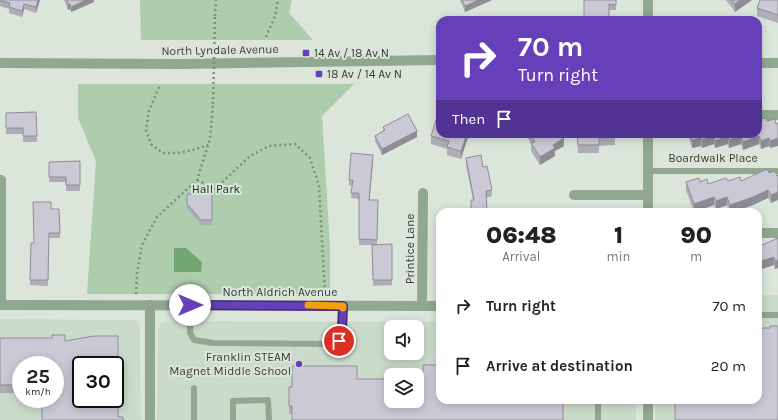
<!DOCTYPE html>
<style>
:root{--surface:#fff;--page:#f2f2f2;--text:#222;--muted:#767676}
body{margin:0;font-family:Karla,sans-serif;background:var(--page);color:var(--text);height:100vh;display:flex;flex-direction:column;font-size:15px;white-space:nowrap}
*{box-sizing:border-box;margin:0}
p{font-size:13px;color:var(--muted)}
.icon{flex:none;width:22px;height:22px;fill:none;stroke:currentColor;stroke-width:2;stroke-linecap:round;stroke-linejoin:round}
.map{position:relative;flex:1;overflow:hidden}
.panel{position:absolute;left:436px;top:208px;width:326px;height:196px;display:flex;flex-direction:column;background:var(--surface);border-radius:12px;box-shadow:0 2px 10px #0003}
.panel>*{flex:none}
.top-card{position:absolute;left:436px;top:16px;width:326px;height:122px;border-radius:12px;box-shadow:0 2px 10px #0003;background:#6640b8;color:#fff;overflow:hidden}
.controls{position:absolute;left:384px;top:320px;display:grid;gap:8px}
.controls a{display:grid;place-items:center;width:40px;height:40px;border-radius:8px;background:var(--surface);box-shadow:0 2px 10px #0003;font-size:20px}
.speed{position:absolute;left:12px;top:356px;display:flex;gap:8px;font-size:20px;font-weight:700;text-align:center}
.speed>*{display:grid;place-content:center;width:52px;height:52px;border-radius:50%;background:var(--surface);box-shadow:0 2px 10px #0003;line-height:1}
.speed small{font-size:10px;font-weight:400}
.speed .limit{border:2px solid #111;border-radius:6px;background:#fff;color:#111}
.pin{position:absolute;display:grid;place-items:center;width:34px;height:34px;color:#fff;margin:-17px;border:2px solid #fff;border-radius:50%;box-shadow:0 1px 4px #0007}
.me{position:absolute;width:44px;margin:-22px;rotate:90deg;stroke-linejoin:round;filter:drop-shadow(0 0 3px #0008)}
.turn{display:flex;align-items:center;gap:14px;height:84px;padding:0 16px;font-size:18px}
.turn .icon{width:52px;height:52px;stroke-width:2.5}
.turn b{display:block;font-size:28px;line-height:34px}
.then{display:flex;align-items:center;height:38px;padding:0 16px;background:#0003;gap:8px;font-size:15px}
.eta{display:flex;justify-content:space-evenly;align-items:center;height:68px;text-align:center}
.eta b{font-size:24px;font-weight:800;line-height:28px}
ul{padding:0;list-style:none}
li{display:flex;align-items:center;gap:12px;height:60px;padding:0 16px}
li div{flex:1}
li b{display:block;font-size:15px}
li em{font-style:normal}
.map>svg:first-child{display:block}
.built{fill:#cbdbcb;fill-rule:evenodd}
.green{fill:#adcdad}
.water{fill:#72a773}
.lines{fill:none;stroke-linecap:round;stroke-linejoin:round}
.path{stroke:#838a83;stroke-width:2.5;stroke-dasharray:2 3;stroke-linecap:butt}
.service{stroke:#91a890;stroke-width:6}
.minor{stroke:#91a890;stroke-width:10}
.tertiary{stroke:#91a890;stroke-width:10}
.path-bridge{stroke:#838a83;stroke-width:2.5;stroke-dasharray:2 3;stroke-linecap:butt}
.wall{fill:#afadb8}
.shaded-wall{fill:#8e8d96}
.building{fill:#cbc9d6;stroke:#8e8d96;fill-rule:evenodd}
.route-casing{stroke:#422a78;stroke-width:10}
.route{stroke:#6640b8;stroke-width:7}
.slow{stroke:#f59e0b;stroke-width:7}
.poi-dot{fill:#6640b8;stroke:#dbe5da;stroke-width:1.5}
.labels{text-anchor:middle;dominant-baseline:central;stroke-width:4;stroke-linejoin:round;paint-order:stroke}
.street-label{font-size:12px;fill:#383c38;stroke:#dbe5da}
.poi-label{font-size:12px;fill:#383c38;stroke:#dbe5da;text-anchor:start}
.park-label{font-size:12px;fill:#03400c;stroke:#dbe5da}
</style>
<div class="map">
<svg width="778" height="420" viewBox="0 0 778 420">
<rect width="100%" height="100%" fill="#dbe5da"/>
<g class="built">
<path d="M758 295H778V420H655V400H758Z"/>
<path d="M0 319 136 320 139 323 140 326 141 420H0ZM21 365H55V399H21ZM81 365H115V399H81Z"/>
<path d="M165 321 440 322V400H636V420H157L158 330 161 324ZM391 327H417V353H391ZM391 375H417V401H391Z"/>
</g>
<g class="green">
<path d="M140 0H292L289 13 313 40H141Z"/>
<path d="M78 84H354L322 116 330 247V294H87L96 161 78 118Z"/>
</g>
<path class="water" d="M174 248H186L202 262 201 272H174Z"/>
<g class="lines">
<g class="path">
<path d="M215 16 216 0"/>
<path d="M266 37 275 16 278 0"/>
<path d="M159 87 149 111 146 130 151 144 163 153H179L196 149 208 145"/>
<path d="M197 180 215 189 250 156 269 146 295 144 310 158 319 186 325 294"/>
<path d="M136 294 137 273 142 245 157 217 197 180 210 139 213 104"/>
</g>
<g class="service">
<path d="M648 171H778"/>
<path d="M191 305 190 333 194 340 213 343 330 344 339 341 342 331 343 306"/>
<path d="M758 315H778"/>
<path d="M598 400V420"/>
<path d="M194 420V388"/>
<path d="M233 420V401L268 400 269 420"/>
</g>
<g class="minor">
<path d="M648 0V20"/>
<path d="M758 115H778"/>
<path d="M648 134V212"/>
<path d="M1 180V305"/>
<path d="M574 195H648"/>
<path d="M758 233H778"/>
<path d="M0 305 440 306"/>
<path d="M150 305V420"/>
<path d="M422 306 423 193"/>
<path d="M648 400V420"/>
</g>
<g class="tertiary">
<path d="M0 63 181 64 440 60"/>
<path d="M758 63H778"/>
</g>
<path class="path-bridge" d="M213 104 215 16"/>
</g>
<g class="wall">
<path d="M0 0H40L36 13 24 9 22 17 9 13V9L0 6Z"/>
<path d="M64 0H94V2L71 12 70 9 68 10Z"/>
<path d="M460 0H492L465 12Z"/>
<path d="M584 0H616V10H609V20H584Z"/>
<path d="M726 0H752L735 12Z"/>
<path d="M778 0V23L757 16V8Z"/>
<path d="M36 112 37 142H23V134H6V113Z"/>
<path d="M775 119 770 148 769 146 761 149 759 144 743 150 741 144 729 148 728 144 715 148 714 144 702 148 701 146 692 148 688 134H758L767 121Z"/>
<path d="M383 127 417 137 382 155 375 141V136L383 132Z"/>
<path d="M469 134 461 159 447 155V149L431 144V136Z"/>
<path d="M526 134H562L564 146 555 151V156L540 165 531 151V144Z"/>
<path d="M577 134H615V145L599 146V153H578Z"/>
<path d="M466 158 483 167 492 190V196L486 198 487 211 471 212 473 200 466 165Z"/>
<path d="M80 161V191H66V182H49V162Z"/>
<path d="M373 161 369 200H378L377 245 392 244V285L373 286 372 245H359V199L351 198 352 186 349 185V180Z"/>
<path d="M775 171 771 203 768 198 753 205 733 212H730L727 205 716 209 714 205 694 212 686 190V182H700L708 184 741 181 769 173Z"/>
<path d="M187 194H212V225H201L187 209Z"/>
<path d="M51 209H59L60 238H49L48 286 30 285 31 243H34Z"/>
<path d="M778 238V268L775 269 774 265 758 270Z"/>
<path d="M0 338 65 341 118 417 42 420 55 365H21V393H0Z"/>
<path d="M357 379 440 400 289 414V387Z"/>
</g>
<g class="shaded-wall">
<path d="M38 0H40L36 13V7Z"/>
<path d="M86 0H94V2L71 12V7Z"/>
<path d="M479 0H492L465 12V6Z"/>
<path d="M740 0H752L735 12V4Z"/>
<path d="M24 4V9L22 17V11Z"/>
<path d="M68 4H70V9L68 10Z"/>
<path d="M417 131V137L382 155V149Z"/>
<path d="M467 134H469L461 159V151Z"/>
<path d="M714 136V144L702 148V140Z"/>
<path d="M728 136V144L715 148V141Z"/>
<path d="M741 136V144L729 148V140Z"/>
<path d="M759 136V144L743 150V142Z"/>
<path d="M564 138V146L555 151V156L540 165V157L553 145Z"/>
<path d="M701 138V146L692 148V140Z"/>
<path d="M769 138V146L761 149V141Z"/>
<path d="M778 138V146L770 148V141Z"/>
<path d="M373 155V161L369 205V200Z"/>
<path d="M768 190V198L753 205 733 212H730V205Z"/>
<path d="M778 192V200L771 203V195Z"/>
<path d="M714 197V205L694 212V204Z"/>
<path d="M727 197V205L716 209V201Z"/>
<path d="M774 257V265L758 270V262Z"/>
<path d="M778 260V268L775 269V261Z"/>
</g>
<g class="building">
<path d="M0 0H38L36 7 24 4 22 11 9 7 10 3 0 1Z"/>
<path d="M67 0H86L71 7 70 4H68Z"/>
<path d="M462 0H479L465 6Z"/>
<path d="M584 0H616V5L609 4V18L584 17Z"/>
<path d="M732 0H740L735 4Z"/>
<path d="M760 0H778V15L757 8Z"/>
<path d="M36 112 37 136H23V128H6V113Z"/>
<path d="M408 114 417 131 382 149 375 136 385 130 383 127Z"/>
<path d="M437 117 440 118V134H467L461 151 447 147 449 141 431 136Z"/>
<path d="M766 118 767 121 775 119 776 124 778 123V138L770 141 769 138 761 141 759 136 743 142 741 136 729 140 728 136 715 141 714 136 702 140 701 138 692 140 690 134H758V120Z"/>
<path d="M530 134H562L564 138 553 145 555 148 540 157 531 143 535 142Z"/>
<path d="M577 134H615V137L599 138V145H578Z"/>
<path d="M351 153 373 155 369 200H378L377 240 359 239V193H351L353 180H349Z"/>
<path d="M481 155 483 167 487 166 492 190 486 191 487 211H491V212H471V200H474L466 158Z"/>
<path d="M80 161V185H66V177H49V162Z"/>
<path d="M767 169 769 173 775 171 777 176 778 175V192L771 195 768 190 753 197 730 205 727 197 716 201 714 197 694 204 686 182 699 178 700 182 707 179 708 184 726 178 728 181 740 177 741 181Z"/>
<path d="M187 194H212V220H201L187 204Z"/>
<path d="M33 202H51V209H59L60 233H49L48 280H30L31 243H34Z"/>
<path d="M778 238V260L775 261 774 257 758 262V247Z"/>
<path d="M392 244V280H373L372 245Z"/>
<path d="M770 326H778V420H675V400H758V328H770Z"/>
<path d="M52 335H65V341L94 336H118V417H123V420H42V399H55V365H21V385H0V338H52ZM81 365H115V399H81Z"/>
<path d="M423 365H440V400H563V420H292V406H289V387H292V366H357V379H391V401H417V379H423Z"/>
</g>
<g class="lines">
<defs>
<path id="route" d="M190 305 343 306 342 331 339 341"/>
</defs>
<use href="#route" class="route-casing"/>
<use href="#route" class="route"/>
<path class="slow" d="M308 305 343 306V308"/>
</g>
<g class="poi-dot">
<rect x="302" y="49" width="8" height="8" rx="2"/>
<rect x="315" y="70" width="8" height="8" rx="2"/>
<circle cx="299" cy="364" r="4"/>
</g>
<g class="labels">
<g class="street-label">
<text transform="translate(220 50) rotate(-1)">North Lyndale Avenue</text>
<text x="713" y="158">Boardwalk Place</text>
<text transform="translate(410 249) rotate(-90)">Printice Lane</text>
<text x="280" y="292">North Aldrich Avenue</text>
</g>
<g class="poi-label">
<text x="314" y="53">14 Av / 18 Av N</text>
<text x="327" y="74">18 Av / 14 Av N</text>
<text x="291" y="357" text-anchor="end">Franklin STEAM<tspan x="291" dy="14">Magnet Middle School</tspan></text>
</g>
<g class="park-label">
<text x="216" y="189">Hall Park</text>
</g>
</g>
</svg>
<div class="controls">
<a><svg class="icon" aria-label="sound" viewBox="0 0 24 24"><path d="M4 9h4l5-4v14l-5-4H4zM17 9q2 3 0 6"/></svg></a>
<a><svg class="icon" aria-label="layers" viewBox="0 0 24 24"><path d="M12 4l9 5-9 5-9-5zM3 14l9 5 9-5"/></svg></a>
</div>
<div class="speed"><div>25<small>km/h</small></div><div class="limit">30</div></div>
<div class="pin" style="left:339px;top:341px;background:#d93025"><svg class="icon" aria-label="arrive" viewBox="0 0 24 24"><path d="M6 21V4h12l-3 4 3 4H6"/></svg></div>
<svg class="me" style="left:190px;top:305px" viewBox="-20 -20 40 40"><circle r="19" fill="#fff"/><path d="M0-13L10 11 0 6-10 11z" fill="#6640b8"/></svg>
<div class="top-card">
<div class="turn"><svg class="icon" aria-label="right" viewBox="0 0 24 24"><path d="M7 20v-9h11M14 6l5 5-5 5"/></svg><div><b>70 m</b>Turn right</div></div>
<div class="then">Then<svg class="icon" aria-label="arrive" viewBox="0 0 24 24"><path d="M6 21V4h12l-3 4 3 4H6"/></svg></div>
</div>
<section class="panel">
<div class="eta">
<div><b>06:48</b><p>Arrival</p></div>
<div><b>1</b><p>min</p></div>
<div><b>90</b><p>m</p></div>
</div>
<ul>
<li><svg class="icon" aria-label="right" viewBox="0 0 24 24"><path d="M7 20v-9h11M14 6l5 5-5 5"/></svg><div><b>Turn right</b></div><em>70 m</em></li>
<li><svg class="icon" aria-label="arrive" viewBox="0 0 24 24"><path d="M6 21V4h12l-3 4 3 4H6"/></svg><div><b>Arrive at destination</b></div><em>20 m</em></li>
</ul>
</section>
</div>
